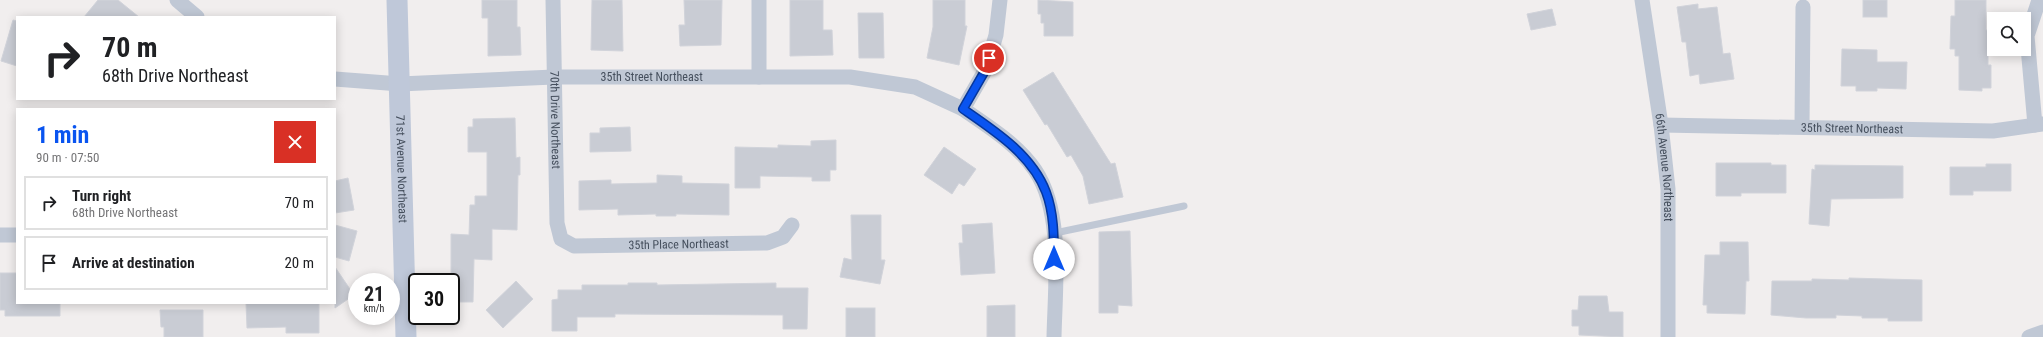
<!DOCTYPE html>
<meta charset="utf-8">
<style>
:root{--surface:#fff;--page:#f6f6f6;--text:#202124;--muted:#757577;--line:#e0e0e0;--accent:#0954f0}
body{margin:0;font-family:"Roboto Condensed",sans-serif;background:var(--page);color:var(--text);height:100vh;display:flex;flex-direction:column;font-size:15px;white-space:nowrap}
*{box-sizing:border-box;margin:0}
p{font-size:13px;color:var(--muted)}
.icon{flex:none;width:22px;height:22px;fill:none;stroke:currentColor;stroke-width:2;stroke-linecap:round;stroke-linejoin:round}
.map{position:relative;flex:1;overflow:hidden}
.drawer{position:absolute;left:16px;top:108px;width:320px;height:196px;display:flex;flex-direction:column;background:var(--surface);border-radius:0px;box-shadow:0 2px 10px #0003}
.drawer>*{flex:none}
.banner{position:absolute;left:16px;top:16px;width:320px;height:84px;border-radius:0px;box-shadow:0 2px 10px #0003;background:#fff;color:var(--text);overflow:hidden}
.fabs{position:absolute;left:1987px;top:12px;display:grid;gap:8px}
.fabs a{display:grid;place-items:center;width:44px;height:44px;border-radius:0px;background:var(--surface);box-shadow:0 2px 10px #0003;font-size:20px}
.speed{position:absolute;left:348px;top:273px;display:flex;gap:8px;font-size:20px;font-weight:700;text-align:center}
.speed>*{display:grid;place-content:center;width:52px;height:52px;border-radius:50%;background:var(--surface);box-shadow:0 2px 10px #0003;line-height:1}
.speed small{font-size:10px;font-weight:400}
.speed .limit{border:2px solid #111;border-radius:6px;background:#fff;color:#111}
.pin{position:absolute;display:grid;place-items:center;width:34px;height:34px;color:#fff;margin:-17px;border:2px solid #fff;border-radius:50%;box-shadow:0 1px 4px #0007}
.me{position:absolute;width:44px;margin:-22px;rotate:0deg;stroke-linejoin:round;filter:drop-shadow(0 0 3px #0008)}
.turn{display:flex;align-items:center;gap:14px;height:84px;padding:0 20px;font-size:18px}
.turn .icon{width:52px;height:52px;stroke-width:2.5}
.turn b{display:block;font-size:28px;line-height:34px}
.round{display:grid;place-items:center;flex:none;width:42px;height:42px;border-radius:0px;background:var(--page)}
.summary{display:flex;align-items:center;justify-content:space-between;height:68px;padding:0 20px}
h1{font-size:24px;font-weight:700;line-height:30px;color:var(--accent)}
ul{padding:0;list-style:none}
li{display:flex;align-items:center;gap:12px;height:54px;margin:0 8px 6px;padding:0 12px;border:2px solid var(--line);border-radius:0px}
li div{flex:1}
li b{display:block;font-size:15px}
li em{font-style:normal}
.map>svg:first-child{display:block}
.building{fill:#c9ccd4;stroke:#d1d3da}
.lines{fill:none;stroke-linecap:round;stroke-linejoin:round}
.lane{stroke:#c0c8d5;stroke-width:7}
.street{stroke:#c0c8d5;stroke-width:15}
.secondary{stroke:#bfc8d9;stroke-width:21}
.route-casing{stroke:#06379c;stroke-width:10}
.route{stroke:#0954f0;stroke-width:7}
.labels{text-anchor:middle;dominant-baseline:central;stroke-width:3;stroke-linejoin:round;paint-order:stroke}
.street-label{font-size:12px;fill:#454f5d;stroke:#fff}
</style>
<div class="map">
<svg width="2043" height="337" viewBox="0 0 2043 337">
<rect width="100%" height="100%" fill="#f1eeee"/>
<g class="building">
<path d="M98 0H118L139 17H84Z"/>
<path d="M482 0H517V27H520L521 55 488 56V18H482Z"/>
<path d="M592 0H622L623 51 591 50Z"/>
<path d="M684 0H722L721 45 680 46 679 25H685Z"/>
<path d="M790 0H823V30H832L833 55 790 56Z"/>
<path d="M933 0H965V26H967L959 65 927 58 933 27Z"/>
<path d="M1038 0 1073 2V36H1044V23H1041V14H1038Z"/>
<rect x="1863" y="0" width="24" height="17"/>
<path d="M1955 0H1986V30H1988V65H1991V88H1982V91L1959 90V56H1955V49H1950L1951 16H1955Z"/>
<path d="M1698 4V9L1717 7 1723 54 1730 53 1734 79 1700 84 1699 74 1690 76 1686 42H1682L1677 7Z"/>
<path d="M1552 9 1556 25 1531 30 1527 14Z"/>
<path d="M858 13H883L884 58H859Z"/>
<path d="M13 20 17 21V66L1 61Z"/>
<path d="M1842 49 1877 50V62H1907L1906 89 1877 88V91H1856V86H1841Z"/>
<path d="M1053 72 1111 164 1115 163 1123 197 1089 204 1083 176 1071 155 1067 157 1047 124 1045 125 1023 90Z"/>
<path d="M515 118 516 158 520 157V175H518L517 230 492 229V260L474 259 473 302H451V234L469 235 470 205H475V196H487V152H468V127H473V119Z"/>
<path d="M630 127 631 151 590 152V133H600V128Z"/>
<path d="M836 140V170H830V181H812V177L760 176V188H735V147L778 148V145L811 146V141Z"/>
<path d="M944 147 976 169 964 186 959 183 952 194 924 175Z"/>
<path d="M1716 163H1771V165H1786V193H1741V196H1716Z"/>
<path d="M1986 164H2011V191H1973V195H1950V167H1986Z"/>
<path d="M1815 165 1903 166V198L1831 199 1829 226 1809 224 1812 169 1815 170Z"/>
<path d="M657 175 682 176V183L729 184V215L676 214V216H656V214L618 215V209L579 210V181L611 180V184L657 183Z"/>
<path d="M348 178 354 210 335 213V181Z"/>
<path d="M851 215H881V260H885L880 284 840 277 844 258 852 260Z"/>
<path d="M992 223 995 273 961 275 959 243H963L962 225Z"/>
<path d="M335 225 357 231 349 261 335 257Z"/>
<path d="M1130 231 1132 306 1118 305V313H1099V232Z"/>
<path d="M1720 242H1748L1749 281H1746L1745 314 1707 313V305H1703L1705 255H1720Z"/>
<path d="M335 267 354 295 335 308Z"/>
<path d="M0 273H17V303H60V316H5V310H0Z"/>
<path d="M1849 278 1922 280V321H1888V318H1862V316L1836 315V318H1806L1771 315 1772 281H1812V279L1849 280Z"/>
<path d="M516 281 533 299 503 328 486 310Z"/>
<path d="M628 283H657V285L776 283V288H808L807 329H783V315L615 314V317H577V331H552V300L558 299V290H582V285H628Z"/>
<path d="M1579 296H1607L1609 312H1623V337L1579 335V326H1572V310H1578Z"/>
<path d="M246 303H319V333H286V327L247 328Z"/>
<path d="M1015 305V337H987V306Z"/>
<rect x="846" y="308" width="29" height="29"/>
<path d="M160 310H203V337H164V327H161Z"/>
</g>
<g class="lines">
<path class="lane" d="M1055 233 1184 206"/>
<g class="street">
<path d="M177 0 197 17"/>
<path id="s1" d="M553 0 557 223 561 239 574 246 767 243 783 237 792 225"/>
<path d="M759 0V77"/>
<path d="M1000 0 996 35 986 69 963 109C989 127 1017 144 1035 170 1064 213 1055 287 1054 337"/>
<path id="s2" d="M1642 0 1661 125 1668 189V337"/>
<path id="s3" d="M335 79 400 84 554 77H850L915 87 963 109"/>
<path id="s4" d="M1661 125 1993 131 2043 124"/>
<path d="M2035 125 2027 36 2039 0"/>
<path d="M1802 126 1803 7"/>
<path d="M0 235H17"/>
<path d="M2029 337 2043 332"/>
</g>
<path class="secondary" id="s5" d="M397 0 406 337"/>
</g>
<g class="lines">
<defs>
<path id="route" d="M989 58 986 69 963 109C995 131 1032 155 1046 192 1054 213 1054 237 1054 259"/>
</defs>
<use href="#route" class="route-casing"/>
<use href="#route" class="route"/>
</g>
<g class="labels">
<g class="street-label">
<text stroke="none"><textPath href="#s3" startOffset="317">35th Street Northeast</textPath></text>
<text stroke="none"><textPath href="#s1" startOffset="120">70th Drive Northeast</textPath></text>
<text stroke="none"><textPath href="#s4" startOffset="191">35th Street Northeast</textPath></text>
<text stroke="none"><textPath href="#s5" startOffset="169">71st Avenue Northeast</textPath></text>
<text stroke="none"><textPath href="#s2" startOffset="169">66th Avenue Northeast</textPath></text>
<text stroke="none"><textPath href="#s1" startOffset="359">35th Place Northeast</textPath></text>
</g>
</g>
</svg>
<div class="fabs">
<a><svg class="icon" aria-label="search" viewBox="0 0 24 24"><circle cx="10" cy="10" r="6"/><path d="M15 15l6 6"/></svg></a>
</div>
<div class="speed"><div>21<small>km/h</small></div><div class="limit">30</div></div>
<div class="pin" style="left:989px;top:58px;background:#d93025"><svg class="icon" aria-label="arrive" viewBox="0 0 24 24"><path d="M6 21V4h12l-3 4 3 4H6"/></svg></div>
<svg class="me" style="left:1054px;top:259px" viewBox="-20 -20 40 40"><circle r="19" fill="#fff"/><path d="M0-13L10 11 0 6-10 11z" fill="#0954f0"/></svg>
<div class="banner">
<div class="turn"><svg class="icon" aria-label="right" viewBox="0 0 24 24"><path d="M7 20v-9h11M14 6l5 5-5 5"/></svg><div><b>70 m</b>68th Drive Northeast</div></div>
</div>
<section class="drawer">
<div class="summary"><div><h1>1 min</h1><p>90 m · 07:50</p></div><a class="round" style="background:#d93025;color:#fff"><svg class="icon" aria-label="close" viewBox="0 0 24 24"><path d="M6 6l12 12M18 6L6 18"/></svg></a></div>
<ul>
<li><svg class="icon" aria-label="right" viewBox="0 0 24 24"><path d="M7 20v-9h11M14 6l5 5-5 5"/></svg><div><b>Turn right</b><p>68th Drive Northeast</p></div><em>70 m</em></li>
<li><svg class="icon" aria-label="arrive" viewBox="0 0 24 24"><path d="M6 21V4h12l-3 4 3 4H6"/></svg><div><b>Arrive at destination</b></div><em>20 m</em></li>
</ul>
</section>
</div>
